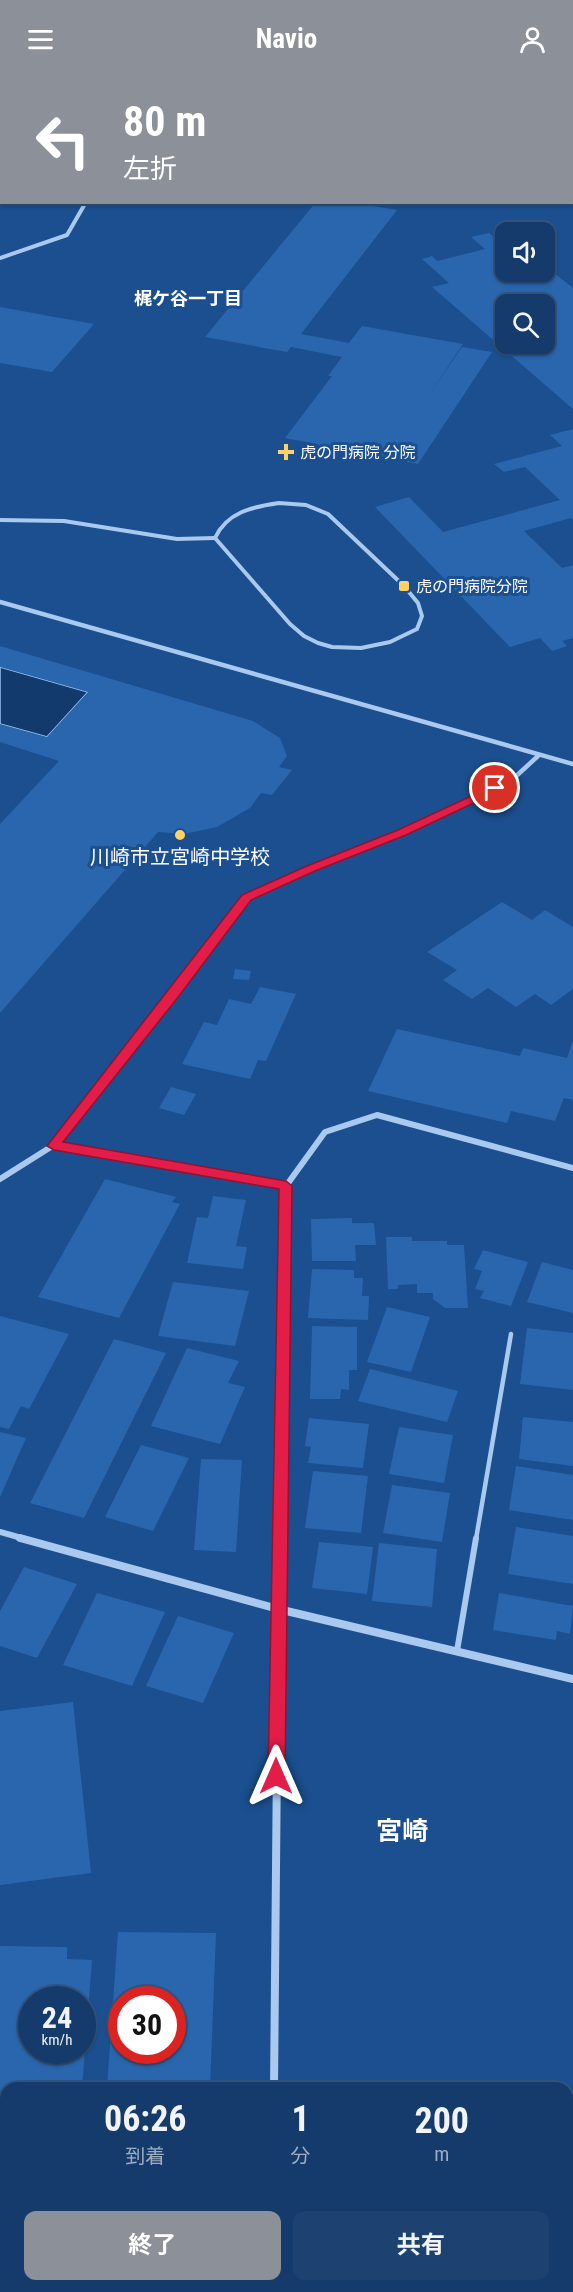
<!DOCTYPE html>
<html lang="ja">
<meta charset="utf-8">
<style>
:root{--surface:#143b6b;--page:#1d4271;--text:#f1f3f6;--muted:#9dadc1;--line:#33557e;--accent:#8c9099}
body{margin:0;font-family:"Roboto Condensed","Noto Sans JP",sans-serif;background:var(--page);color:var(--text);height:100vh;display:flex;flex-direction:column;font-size:22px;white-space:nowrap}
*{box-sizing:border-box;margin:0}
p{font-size:20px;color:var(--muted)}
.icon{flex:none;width:33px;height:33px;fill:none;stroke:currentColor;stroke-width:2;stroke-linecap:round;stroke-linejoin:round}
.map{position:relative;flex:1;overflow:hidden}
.details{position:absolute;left:0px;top:2004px;width:573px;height:210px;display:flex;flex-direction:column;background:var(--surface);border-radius:18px 18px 0 0;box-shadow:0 2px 4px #0004,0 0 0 2px var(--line)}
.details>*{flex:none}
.top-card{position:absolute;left:0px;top:0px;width:573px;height:126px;box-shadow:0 2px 4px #0004,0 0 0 2px var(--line);background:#8c9099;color:#fff;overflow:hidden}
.controls{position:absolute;left:495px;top:144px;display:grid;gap:12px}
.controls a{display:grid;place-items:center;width:60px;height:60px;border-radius:12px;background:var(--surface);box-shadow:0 2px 4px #0004,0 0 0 2px var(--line);font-size:30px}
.speed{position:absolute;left:18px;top:1908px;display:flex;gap:12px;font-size:30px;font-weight:700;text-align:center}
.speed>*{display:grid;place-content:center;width:78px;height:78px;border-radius:50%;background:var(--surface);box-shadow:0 2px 4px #0004,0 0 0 2px var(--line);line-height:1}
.speed small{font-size:15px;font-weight:400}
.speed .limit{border:9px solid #d22;background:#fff;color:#111}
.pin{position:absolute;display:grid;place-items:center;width:51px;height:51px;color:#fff;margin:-26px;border:3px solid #fff;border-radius:50%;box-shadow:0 2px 6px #0007}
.me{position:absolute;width:66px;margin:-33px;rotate:0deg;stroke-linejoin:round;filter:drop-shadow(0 0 4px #0008)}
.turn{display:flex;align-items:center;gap:21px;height:126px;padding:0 24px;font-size:27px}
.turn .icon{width:78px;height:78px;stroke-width:2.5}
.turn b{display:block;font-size:42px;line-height:51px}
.eta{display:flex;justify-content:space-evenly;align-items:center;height:102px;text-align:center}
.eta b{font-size:36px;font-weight:700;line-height:42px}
.action{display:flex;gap:12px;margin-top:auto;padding:12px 24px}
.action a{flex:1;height:69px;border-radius:12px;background:var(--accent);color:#fff;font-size:24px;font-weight:700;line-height:69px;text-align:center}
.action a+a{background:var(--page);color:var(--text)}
header{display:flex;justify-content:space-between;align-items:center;height:78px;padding:0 24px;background:var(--accent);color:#fff;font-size:27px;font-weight:700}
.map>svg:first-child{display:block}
.water{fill:#123a6d;stroke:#9cc4f0;stroke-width:1.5}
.building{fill:#2a66ad;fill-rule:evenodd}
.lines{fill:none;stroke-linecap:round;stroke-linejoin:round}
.lane-far2{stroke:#a9c9ee;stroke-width:4}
.lane-far1{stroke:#a9c9ee;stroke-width:4.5}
.lane{stroke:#a9c9ee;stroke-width:6}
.street-far3{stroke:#a9c9ee;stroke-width:4}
.street-far2{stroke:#a9c9ee;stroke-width:4.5}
.street-far1{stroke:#a9c9ee;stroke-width:6}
.street{stroke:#a9c9ee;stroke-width:8}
.highway{fill:#fff;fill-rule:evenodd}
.rail-casing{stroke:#fff;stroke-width:4.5}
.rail{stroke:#1b4f8f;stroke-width:3;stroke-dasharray:9;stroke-linecap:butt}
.route{fill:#e11d48;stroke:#92132f;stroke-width:1.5}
.poi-dot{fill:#ffd166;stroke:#1b4f8f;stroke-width:2}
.labels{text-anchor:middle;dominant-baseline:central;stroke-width:6;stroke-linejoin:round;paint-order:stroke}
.far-poi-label{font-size:16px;fill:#fff;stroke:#1b4f8f;text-anchor:start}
.far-neighbourhood-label{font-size:18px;font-weight:bold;fill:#fff;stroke:#1b4f8f}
.poi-label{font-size:20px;fill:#fff;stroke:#1b4f8f}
.near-neighbourhood-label{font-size:26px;font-weight:bold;fill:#fff;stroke:#1b4f8f}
</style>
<header><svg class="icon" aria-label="menu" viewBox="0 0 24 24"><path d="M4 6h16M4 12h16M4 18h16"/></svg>Navio<svg class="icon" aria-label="person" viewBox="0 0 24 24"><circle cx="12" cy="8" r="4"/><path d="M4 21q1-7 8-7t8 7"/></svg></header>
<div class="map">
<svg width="573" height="2214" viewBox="0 0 573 2214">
<rect width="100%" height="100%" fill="#1b4f8f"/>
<path class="water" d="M0 589 88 614 47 659 0 646Z"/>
<g class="building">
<path d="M316 124H350L397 132 301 256 349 265 362 248 463 266 429 317 462 269 492 274 418 386 285 360 332 298H328L342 279 291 269 287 274 205 259Z"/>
<path d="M489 155 501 165 506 164V194H544V187L573 210V331L432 209 449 205 422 181 432 178 437 183 485 171 471 159ZM506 226H544V266H506Z"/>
<path d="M0 229 94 246 52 294 0 285Z"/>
<path d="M573 351V442L571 440 524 453 562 490 573 487V560L562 563 567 568 552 573 540 560 510 569 375 429 409 419 443 454 560 422 525 389 504 394 494 386 562 368 550 357Z"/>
<path d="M0 568 253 643 280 660 287 678 279 689 292 692 272 717 261 715 250 730 217 749 184 756 158 754 0 935V746L59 683 0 664V646L47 659 88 614 0 589Z"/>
<path d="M502 824 532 842 545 832 573 849V911L551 927 535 916 516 929 488 910 472 921 443 902 457 892 427 874Z"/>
<path d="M235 891 251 893 249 902 233 901Z"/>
<path d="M260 909 296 916 266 983 258 982 250 1001 182 986 204 944 217 947 229 921 251 926Z"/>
<path d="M397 951 520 978 523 970 567 980 573 963V1022L564 1020 555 1043 511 1033 507 1045 368 1013Z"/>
<path d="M171 1009 196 1016 184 1037 159 1030Z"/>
<path d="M105 1101 176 1119 172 1124 180 1126 119 1240 38 1219Z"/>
<path d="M213 1118 246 1122 236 1168 247 1169 243 1191 187 1185 197 1139 208 1140Z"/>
<path d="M352 1140V1145H374L376 1167H355L356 1183H312L311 1141Z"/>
<path d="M386 1159H412V1163H447V1167H464L468 1230H445L433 1221V1215H417V1206L398 1207V1211H388Z"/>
<path d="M483 1172 528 1184 511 1228 480 1220 484 1213 475 1211 482 1193 474 1191Z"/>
<path d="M542 1184 573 1192V1235L527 1224Z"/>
<path d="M312 1191 354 1192V1200H363L362 1218H369L368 1242 308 1240Z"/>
<path d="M173 1204 249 1213 235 1268 158 1258Z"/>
<path d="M387 1229 430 1239 411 1294 367 1284Z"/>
<path d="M0 1238 69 1256 29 1331 21 1328 9 1351 0 1349Z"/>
<path d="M312 1248 357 1249V1292H349V1312L341 1311 340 1321H310Z"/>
<path d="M527 1250 573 1255V1312L520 1306Z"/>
<path d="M114 1261 166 1275 84 1440 30 1425Z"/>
<path d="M187 1270 239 1283 228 1305 245 1309 220 1366 151 1348Z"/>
<path d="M370 1291 458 1313 447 1344 358 1323Z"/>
<path d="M523 1339 573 1344V1388L519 1381Z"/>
<path d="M309 1340 369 1346 363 1390 308 1385 311 1369 305 1368Z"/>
<path d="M399 1349 453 1357 444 1405 389 1396Z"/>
<path d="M0 1354 26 1360 0 1419Z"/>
<path d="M141 1367 189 1380 153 1453 105 1439Z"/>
<path d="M201 1381 242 1382 236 1474 194 1472Z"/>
<path d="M516 1388 573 1397V1442L509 1432Z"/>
<path d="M313 1393 368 1398 361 1455 305 1450Z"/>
<path d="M392 1407 450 1415 442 1464 383 1455Z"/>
<path d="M516 1449 573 1458V1506L508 1496Z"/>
<path d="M319 1464 373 1469 367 1516 312 1510Z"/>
<path d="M379 1465 437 1471 432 1529 372 1523Z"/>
<path d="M24 1489 77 1506 37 1580 0 1568V1533Z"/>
<path d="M97 1515 165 1534 132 1608 63 1587Z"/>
<path d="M499 1515 573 1528 570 1556 557 1553 556 1562 493 1552Z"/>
<path d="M178 1538 234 1555 203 1625 146 1608Z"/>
<path d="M73 1624 91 1795 0 1807V1633Z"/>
<path d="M118 1854 216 1855 210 2010H107ZM122 1922H172V1972H122Z"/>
<path d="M0 1868 67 1869V1881L92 1882 82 2010H6V2187H0ZM32 1922H82V1972H32Z"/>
<rect x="567" y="2109" width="6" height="75"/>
<path d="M70 2208H203L202 2214H70Z"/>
<path d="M313 2208H408V2211L313 2213Z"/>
</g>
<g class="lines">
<g class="lane-far2">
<path d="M279 425 306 427 328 436 404 508 418 525 422 538 417 551 390 564 361 570 332 569 318 565 304 558 290 546 215 460C227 434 252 429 279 425Z"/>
<path d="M0 442 64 443 177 461 215 460"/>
</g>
<g class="lane-far1">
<path d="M54 1067 286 1108"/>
<path d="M476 1461 511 1256"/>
</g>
<path class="lane" d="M457 1573 476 1460"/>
<path class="street-far3" d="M0 180 67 157 86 124"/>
<g class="street-far2">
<path d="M0 524 573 686"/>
<path d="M216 860 247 820 311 790 402 755 513 701 538 678"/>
</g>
<g class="street-far1">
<path d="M0 1101 54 1067 217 859"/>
<path d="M0 1454 25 1461"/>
<path d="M279 1461 286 1108 325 1054 377 1037 573 1090"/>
</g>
<g class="street">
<path d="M20 1460 278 1531 573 1601"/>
<path d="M274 2010 279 1460"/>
<path d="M272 2208V2214"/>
</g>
<g class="highway">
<path d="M434 0H445L446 2H435Z"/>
<path d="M482 0H493L494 2H483Z"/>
<rect x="572" y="59" width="1" height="7"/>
<rect x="572" y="97" width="1" height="7"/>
</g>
<defs>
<g id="rail">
<path d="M0 86 2 84"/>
<path d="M0 123 2 121"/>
</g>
</defs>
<use href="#rail" class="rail-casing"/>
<use href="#rail" class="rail"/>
</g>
<path class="route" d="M495 707 499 708V713L406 757 315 793 251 822 179 918 63 1064 286 1103 292 1108 285 1698 282 1704 276 1706 271 1704 268 1698 279 1111 54 1072 47 1068 242 817 307 788 398 752Z"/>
<g class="poi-dot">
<path d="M283 365h6v6h6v6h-6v6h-6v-6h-6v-6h6z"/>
<rect x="398" y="502" width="12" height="12" rx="3"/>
<circle cx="180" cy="757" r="6"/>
</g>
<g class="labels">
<g class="far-poi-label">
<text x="300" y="374">虎の門病院 分院</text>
<text x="416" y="508">虎の門病院分院</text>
</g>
<g class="far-neighbourhood-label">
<text x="188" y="220">梶ケ谷一丁目</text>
</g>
<g class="poi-label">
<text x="180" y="779">川崎市立宮崎中学校</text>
</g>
<g class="near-neighbourhood-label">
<text x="402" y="1753">宮崎</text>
</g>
</g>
</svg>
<div class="controls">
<a><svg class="icon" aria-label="sound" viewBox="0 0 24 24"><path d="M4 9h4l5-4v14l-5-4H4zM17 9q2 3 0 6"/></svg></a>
<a><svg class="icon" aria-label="search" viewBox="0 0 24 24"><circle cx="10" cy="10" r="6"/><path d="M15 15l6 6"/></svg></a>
</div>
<div class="speed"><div>24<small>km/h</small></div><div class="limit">30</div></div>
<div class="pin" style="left:495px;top:710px;background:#d93025"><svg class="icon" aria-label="arrive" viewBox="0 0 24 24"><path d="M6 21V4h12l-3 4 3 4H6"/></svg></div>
<svg class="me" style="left:276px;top:1698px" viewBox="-20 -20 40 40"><path d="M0-17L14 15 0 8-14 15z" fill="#e11d48" stroke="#fff" stroke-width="4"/></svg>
<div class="top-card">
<div class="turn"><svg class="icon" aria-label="left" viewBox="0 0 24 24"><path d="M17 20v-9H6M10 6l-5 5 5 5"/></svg><div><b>80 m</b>左折</div></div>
</div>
<section class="details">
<div class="eta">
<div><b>06:26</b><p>到着</p></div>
<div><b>1</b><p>分</p></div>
<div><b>200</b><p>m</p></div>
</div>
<div class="action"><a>終了</a><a>共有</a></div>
</section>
</div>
